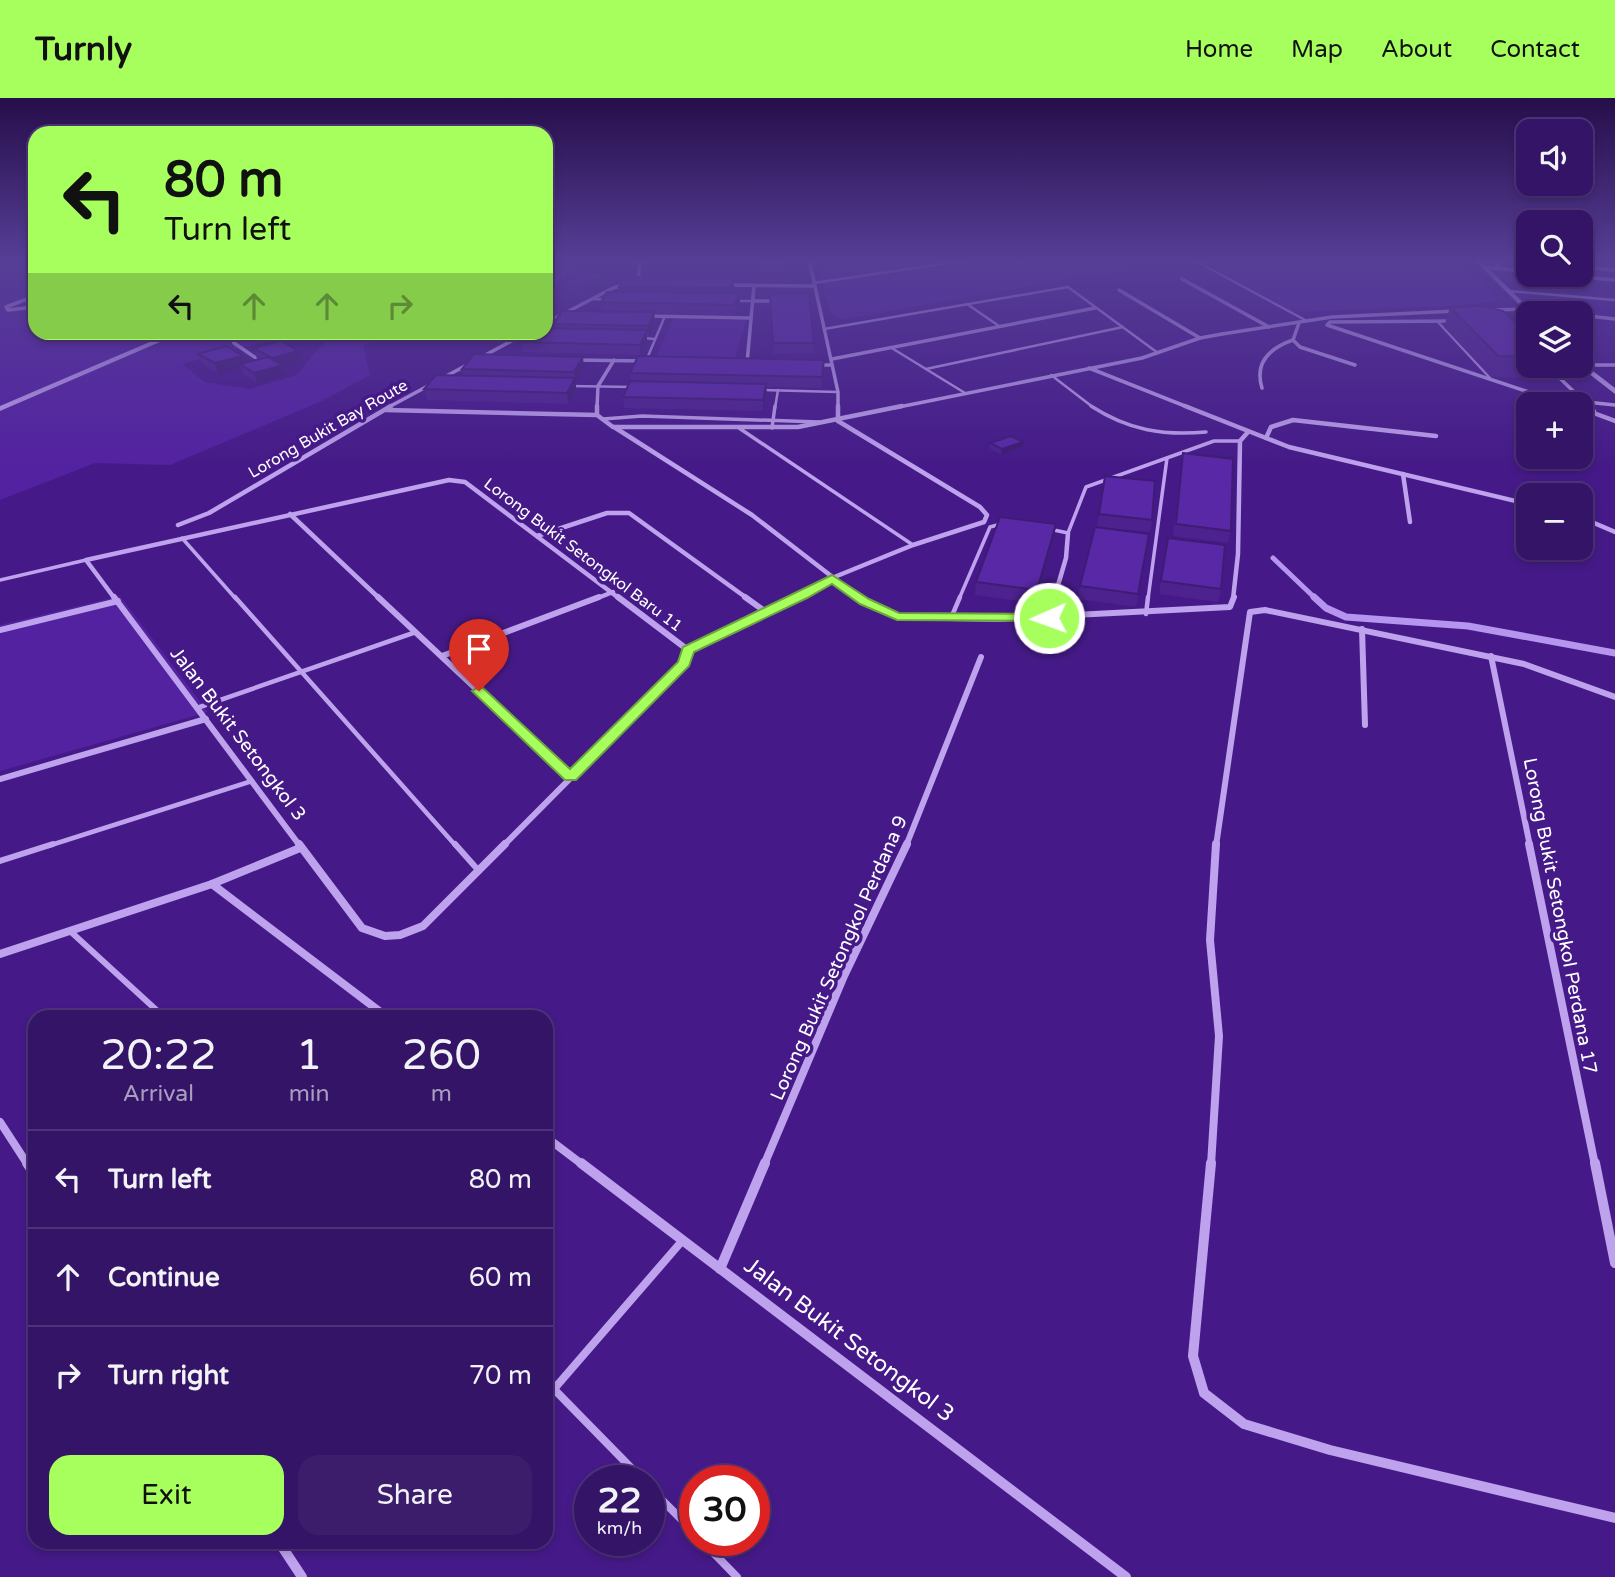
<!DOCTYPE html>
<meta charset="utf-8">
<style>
:root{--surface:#341466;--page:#3c1d6c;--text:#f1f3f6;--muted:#a99ebf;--line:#4e337a;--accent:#a7ff5e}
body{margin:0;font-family:"Varela Round",sans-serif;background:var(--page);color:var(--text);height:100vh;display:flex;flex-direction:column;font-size:26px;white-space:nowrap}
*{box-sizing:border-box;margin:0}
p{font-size:23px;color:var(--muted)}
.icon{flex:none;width:38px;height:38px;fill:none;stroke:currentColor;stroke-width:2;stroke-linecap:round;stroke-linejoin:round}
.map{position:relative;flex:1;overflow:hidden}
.sheet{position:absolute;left:28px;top:912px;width:525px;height:539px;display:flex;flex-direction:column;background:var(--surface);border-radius:21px;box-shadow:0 4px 10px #0003,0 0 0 2px var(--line)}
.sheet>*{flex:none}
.guide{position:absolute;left:28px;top:28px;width:525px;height:214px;border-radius:21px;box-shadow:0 4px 10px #0003,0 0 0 2px var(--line);background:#a7ff5e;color:#111;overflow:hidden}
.controls{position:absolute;left:1516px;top:21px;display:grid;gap:14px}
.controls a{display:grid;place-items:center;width:77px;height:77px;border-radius:14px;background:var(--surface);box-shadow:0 4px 10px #0003,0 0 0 2px var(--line);font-size:35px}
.speed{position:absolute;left:574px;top:1367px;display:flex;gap:14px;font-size:35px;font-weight:700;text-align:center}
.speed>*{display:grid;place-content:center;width:91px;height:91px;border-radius:50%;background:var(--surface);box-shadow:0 4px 10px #0003,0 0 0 2px var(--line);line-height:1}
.speed small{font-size:18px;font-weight:400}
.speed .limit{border:10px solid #d22;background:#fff;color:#111}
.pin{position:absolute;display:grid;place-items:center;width:60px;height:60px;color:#fff;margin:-72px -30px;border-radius:50% 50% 50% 0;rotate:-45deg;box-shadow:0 0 7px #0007}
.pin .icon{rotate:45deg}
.me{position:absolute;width:77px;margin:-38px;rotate:268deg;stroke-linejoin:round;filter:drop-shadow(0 0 5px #0008)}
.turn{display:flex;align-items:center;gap:24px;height:147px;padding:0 21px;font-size:32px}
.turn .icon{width:91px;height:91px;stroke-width:2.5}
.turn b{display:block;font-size:49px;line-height:60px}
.lanes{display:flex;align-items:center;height:66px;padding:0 21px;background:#0003;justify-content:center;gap:35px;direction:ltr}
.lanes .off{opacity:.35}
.eta{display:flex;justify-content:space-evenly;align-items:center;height:119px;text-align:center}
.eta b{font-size:42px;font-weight:600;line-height:49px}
.button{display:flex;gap:14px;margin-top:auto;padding:14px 21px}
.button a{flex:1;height:80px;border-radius:21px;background:var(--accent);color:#111;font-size:28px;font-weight:600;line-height:80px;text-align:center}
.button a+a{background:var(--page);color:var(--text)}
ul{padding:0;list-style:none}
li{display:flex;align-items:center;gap:21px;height:98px;padding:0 21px;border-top:2px solid var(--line)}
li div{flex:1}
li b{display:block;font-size:26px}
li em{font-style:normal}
header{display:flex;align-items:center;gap:42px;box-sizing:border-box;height:98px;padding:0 35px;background:var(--accent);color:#111}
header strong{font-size:33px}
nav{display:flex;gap:38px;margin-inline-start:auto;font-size:24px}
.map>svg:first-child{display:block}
.green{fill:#5322a1;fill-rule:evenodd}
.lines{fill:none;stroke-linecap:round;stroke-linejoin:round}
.stream-far1{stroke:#b695ef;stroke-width:5}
.stream{stroke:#b695ef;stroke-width:7}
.service-far4{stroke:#bea2ed;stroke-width:2.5}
.service-far3{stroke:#bea2ed;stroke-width:3.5}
.service-far2{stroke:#bea2ed;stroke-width:4.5}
.service-far1{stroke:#bea2ed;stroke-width:6}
.service{stroke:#bea2ed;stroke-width:8}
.minor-far4{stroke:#bea2ed;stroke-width:3.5}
.minor-far3{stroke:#bea2ed;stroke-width:4.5}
.minor-far2{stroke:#bea2ed;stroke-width:6}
.minor-far1{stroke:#bea2ed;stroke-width:8}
.minor{stroke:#bea2ed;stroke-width:10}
.tertiary{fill:#bea2ed;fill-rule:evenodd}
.wall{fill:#4d228f}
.shaded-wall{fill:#3e1c74}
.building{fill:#5928a6;stroke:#3e1c74;stroke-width:2}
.route{fill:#a7ff5e;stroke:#6da63d;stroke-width:2}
.labels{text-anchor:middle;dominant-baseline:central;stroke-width:7;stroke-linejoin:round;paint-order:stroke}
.far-street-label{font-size:16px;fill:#fff;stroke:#451a88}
.street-label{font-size:19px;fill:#fff;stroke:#451a88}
.near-street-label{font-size:23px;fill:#fff;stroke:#451a88}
</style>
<header>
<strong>Turnly</strong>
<nav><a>Home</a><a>Map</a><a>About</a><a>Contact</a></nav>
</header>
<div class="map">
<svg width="1615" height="1479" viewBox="0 0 1615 1479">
<rect width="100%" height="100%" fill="#451a88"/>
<g class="green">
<path d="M0 161H35V234L392 235 363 248 370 277 322 303 170 367 95 365 0 402ZM297 235 328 239 297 277 250 291 205 284 182 266Z"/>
<path d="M546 161H589L547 196Z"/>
<path d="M817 161H1179L841 222 830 215Z"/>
<path d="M1196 161H1459L1499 201 1493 204 1452 208 1292 214 1229 176Z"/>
<path d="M673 221 746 222 735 261 656 260Z"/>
<path d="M120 498 208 614 0 673V527Z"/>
</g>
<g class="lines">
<path class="stream-far1" d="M1273 460 1316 501"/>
<path class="stream" d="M1314 499 1326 510 1346 519 1468 528 1615 555"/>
<g class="service-far4">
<path d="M1192 161 1307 223"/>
<path d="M814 185 975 161"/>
<path d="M1509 193 1615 202"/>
<path d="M592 201 610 202"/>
<path d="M735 203H753"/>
<path d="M967 206 999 228"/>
<path d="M1437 223 1491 281"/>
<path d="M824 231 1068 189 1158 255"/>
<path d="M643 240 655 241"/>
<path d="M890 249 965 295"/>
<path d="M646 263 665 218"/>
<path d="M926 271 1123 229"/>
<path d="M1051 277 1094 310"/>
<path d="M570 288 633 289"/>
<path d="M762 292 838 294"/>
<path d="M775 310 778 292"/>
</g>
<g class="service-far3">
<path d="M1091 308C1128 332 1163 338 1206 334"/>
<path d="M603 321 642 318 819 324"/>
<path d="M739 330 913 447"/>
<path d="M772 330 775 308"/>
<path d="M1049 431 1068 435 1086 389 1214 343H1240"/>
<path d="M182 440 236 501"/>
<path d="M0 482 86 462"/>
<path d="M959 501 990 429 1001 426"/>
<path d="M1148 501 1167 360"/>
</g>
<g class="service-far2">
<path d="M235 499 456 748"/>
<path d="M1146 516 1148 499"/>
<path d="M951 520 960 499"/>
<path d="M197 610 416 534"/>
<path d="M48 748 252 683"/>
</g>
<g class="service-far1">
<path d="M455 746 479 773"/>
<path d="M0 763 53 746"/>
<path d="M70 833 164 919"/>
</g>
<g class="service">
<path d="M546 1283 643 1382"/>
<path d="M554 1291 682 1143"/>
<path d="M649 1389 695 1435"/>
<path d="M701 1442 737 1479"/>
</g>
<g class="minor-far4">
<path d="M809 161 838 294V310"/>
<path d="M1493 161 1501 171"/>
<path d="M1500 161 1528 164"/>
<path d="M1485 169 1528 174"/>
<path d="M1580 169 1615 172"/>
<path d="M1557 177 1615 182"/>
<path d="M1182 181 1269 229"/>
<path d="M638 185 640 161"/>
<path d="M727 187 815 188"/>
<path d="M1119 192 1200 240"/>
<path d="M35 198 6 209 8 212 35 209"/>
<path d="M753 203H779"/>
<path d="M1492 212 1528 211 1565 215"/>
<path d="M1580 217 1615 221"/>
<path d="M646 218 751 220"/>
<path d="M1453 223 1330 224 1327 227 1565 306"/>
<path d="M546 225 613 190 627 186"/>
<path d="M1299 225 1293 242 1300 249 1355 267"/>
<path d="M229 234 234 245 256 260"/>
<path d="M832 261 1095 210"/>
<path d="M575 262 644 263"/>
<path d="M747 265 754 188"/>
<path d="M817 267H832"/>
<path d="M1582 267H1615"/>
<path d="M1547 268 1591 310"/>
<path d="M1089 270 1190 310"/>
<path d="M1262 290C1254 264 1270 250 1293 242"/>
<path d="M1586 304 1615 307"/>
<path d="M387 310 528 234"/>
<path d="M597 310 598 288 614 262"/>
<path d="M894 310 1142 260 1200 240 1222 236 1332 219 1456 213"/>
</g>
<g class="minor-far3">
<path d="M838 308V323"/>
<path d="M1185 308 1289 349 1528 406"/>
<path d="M1580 311 1594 313 1589 308"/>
<path d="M386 312 597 317 613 329H798L902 308"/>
<path d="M1591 314 1615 323"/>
<path d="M597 317V308"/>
<path d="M614 329 752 417 861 501"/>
<path d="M1266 340 1271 329 1293 322 1436 338"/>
<path d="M1403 376 1410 424"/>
<path d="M290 416 380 501"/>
<path d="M1580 419 1615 434"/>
<path d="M178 427 209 415 391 308"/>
<path d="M537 438 607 415H629L748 501"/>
<path d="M115 501 86 462 449 382 465 384 620 501"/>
<path d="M595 501 613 494"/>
<path d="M796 501 832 480 913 447 984 424 987 417 980 409 838 323"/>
<path d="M1054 501 1066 460 1068 435"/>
<path d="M1233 501 1238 456 1240 343 1248 334"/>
</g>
<g class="minor-far2">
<path d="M114 499 300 748"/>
<path d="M378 499 570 679"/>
<path d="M745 499 766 514"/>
<path d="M859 499 897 519 998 521 1230 509 1234 499"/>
<path d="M1049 520 1055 499"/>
<path d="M1362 531 1365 627"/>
<path d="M0 532 118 503"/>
<path d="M688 552 731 529 801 499"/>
<path d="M442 558 599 499"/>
<path d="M1491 558 1530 748"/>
<path d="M0 681 206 621"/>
<path d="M503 748 684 566 688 552 618 499"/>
<path d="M906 748 981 559"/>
<path d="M1216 748 1250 514 1265 512 1524 566 1615 599"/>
</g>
<g class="minor-far1">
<path d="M299 746 362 830 385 838 400 837 423 828 505 746"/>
<path d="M1529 746 1595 1067"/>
<path d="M212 786 387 919"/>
<path d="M0 856 212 786 300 750"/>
<path d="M0 1024 28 1067"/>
<path d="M546 1039 583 1067"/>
<path d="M764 1067 844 878 907 746"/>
<path d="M1211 1067 1219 938 1210 842 1216 746"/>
</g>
<g class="minor">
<path d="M27 1065 35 1077"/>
<path d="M581 1065 1126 1479"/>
<path d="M1211 1065 1193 1258 1204 1295 1244 1326 1330 1352 1615 1420"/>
<path d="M1595 1065 1615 1165"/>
<path d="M720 1171 765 1065"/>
<path d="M279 1444 302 1479"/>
</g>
<g class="tertiary">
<path d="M1473 161H1479L1534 215H1528Z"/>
<path d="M173 234H183L0 313V308Z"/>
<path d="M1580 263 1615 290V296L1579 268Z"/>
</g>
</g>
<g class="wall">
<path d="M683 161H723V172H684Z"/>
<path d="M1580 161H1615V170L1580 166Z"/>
<rect x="758" y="163" width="31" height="21"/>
<path d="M734 180V190L733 195 740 205 735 217 654 215 655 224 649 239H647V243L641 257 523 254 521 244 554 230 553 226 602 213 601 204 619 194V189Z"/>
<path d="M564 185 608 186 585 198 565 194Z"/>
<path d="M770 196 814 245V255L773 256Z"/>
<path d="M1450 209 1528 237V268H1548L1544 280 1491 279 1444 229Z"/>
<path d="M254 250 301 263 283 268 285 278 257 285 243 276 241 270 218 276 202 266 198 256 245 264 257 261Z"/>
<path d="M824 262V272L822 290 766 289 767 297 763 313 624 310 623 299 631 283 630 275Z"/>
<path d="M584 270 576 285V291L568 306 427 302 424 291 463 278 462 271Z"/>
<path d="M990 345 1022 349 1001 357 989 350Z"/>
<path d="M1183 355 1231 433 1228 445 1173 438Z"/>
<path d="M1105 378 1152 422 1150 434 1097 429Z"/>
<path d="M1056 426 1054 439 1035 505 975 497 976 484Z"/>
<path d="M1149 436 1136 509 1078 501 1080 488Z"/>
<path d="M1168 440 1221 491 1218 504 1159 496Z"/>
</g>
<g class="shaded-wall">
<path d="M607 176 608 186 585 198 584 188Z"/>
<path d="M734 180V190L731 200V190Z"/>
<path d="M740 195V205L735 217V207Z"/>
<path d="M654 214 655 224 649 239 648 228Z"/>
<path d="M647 232V243L641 257 640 247Z"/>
<path d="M298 253 301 263 283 268 285 278 257 285 254 275 272 260Z"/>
<path d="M243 258 246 269 240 266 241 270 218 276 215 265Z"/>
<path d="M583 259 584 270 576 285V291L568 306 567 295 575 280 574 274Z"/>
<path d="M824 262V272L822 290V279Z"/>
<path d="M766 286 767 297 763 313V302Z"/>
<path d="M1023 344 1022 349 1001 357 1002 351Z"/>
<path d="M1056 426 1054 439 1035 505 1037 492Z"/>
</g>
<g class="building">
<path d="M683 161H723V162L683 163Z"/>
<path d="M1580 161H1615V165L1580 162Z"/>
<path d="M758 163H789V174L758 175Z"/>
<path d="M587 173 607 176 584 188 564 185Z"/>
<path d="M624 179 734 180 731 190 619 189Z"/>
<path d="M607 194 740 195 735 207 601 204Z"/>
<path d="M770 196H809L814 245H773Z"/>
<path d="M1482 208 1503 213 1528 237V259L1498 258 1450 209Z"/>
<path d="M562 213 654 214 648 228 553 226Z"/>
<path d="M546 230 647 232 640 247 521 244 528 234H546Z"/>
<path d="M281 243 298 253 272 260 254 250Z"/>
<path d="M226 248 243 258 215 265 198 256Z"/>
<path d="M474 256 583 259 574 274 462 271Z"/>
<path d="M638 258 824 262 822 279 630 275Z"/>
<path d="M268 259 283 267 254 275 240 266Z"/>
<path d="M436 277 575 280 567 295 424 291Z"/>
<path d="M630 283 766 286 763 302 623 299Z"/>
<path d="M1011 338 1023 344 1002 351 990 345Z"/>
<path d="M1183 355 1233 361 1231 433 1176 426Z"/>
<path d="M1105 378 1155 383 1152 422 1099 416Z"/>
<path d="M1000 419 1056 426 1037 492 976 484Z"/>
<path d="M1095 429 1149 436 1138 496 1080 488Z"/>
<path d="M1168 440 1225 447 1221 491 1161 483Z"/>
</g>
<linearGradient id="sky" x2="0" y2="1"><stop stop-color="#260e4b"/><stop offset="0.44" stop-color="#563e96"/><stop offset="1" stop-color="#563e96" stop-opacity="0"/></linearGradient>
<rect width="1615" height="368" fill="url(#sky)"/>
<path class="route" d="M832 477 869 501 899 515 1049 516 1056 520 1049 523 897 522 860 506 832 486 807 500 694 554 689 568 576 682H565L472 593 479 589 483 590 570 671 678 564 683 549Z"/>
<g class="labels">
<g class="far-street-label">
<text transform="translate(328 331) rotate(-30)">Lorong Bukit Bay Route</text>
<text transform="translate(583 457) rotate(37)">Lorong Bukit Setongkol Baru 11</text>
</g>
<g class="street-label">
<text transform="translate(238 636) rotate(53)">Jalan Bukit Setongkol 3</text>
<text transform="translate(1560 818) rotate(79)">Lorong Bukit Setongkol Perdana 17</text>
<text transform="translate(839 860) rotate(-66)">Lorong Bukit Setongkol Perdana 9</text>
</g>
<g class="near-street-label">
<text transform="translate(849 1242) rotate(37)">Jalan Bukit Setongkol 3</text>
</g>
</g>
</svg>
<div class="controls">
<a><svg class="icon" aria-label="sound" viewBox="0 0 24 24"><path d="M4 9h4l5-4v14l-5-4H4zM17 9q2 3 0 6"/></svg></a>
<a><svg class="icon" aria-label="search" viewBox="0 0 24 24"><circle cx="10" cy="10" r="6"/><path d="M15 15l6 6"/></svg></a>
<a><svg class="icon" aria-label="layers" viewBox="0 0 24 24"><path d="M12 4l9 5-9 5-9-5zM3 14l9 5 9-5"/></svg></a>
<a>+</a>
<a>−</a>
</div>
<div class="speed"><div>22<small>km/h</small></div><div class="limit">30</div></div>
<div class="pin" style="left:479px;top:593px;background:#d93025"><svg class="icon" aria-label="arrive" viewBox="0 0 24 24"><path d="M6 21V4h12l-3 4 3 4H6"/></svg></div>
<svg class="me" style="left:1049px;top:520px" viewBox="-20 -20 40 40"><circle r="17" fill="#a7ff5e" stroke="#fff" stroke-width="3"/><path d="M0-11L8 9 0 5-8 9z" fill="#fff"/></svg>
<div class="guide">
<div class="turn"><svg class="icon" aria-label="left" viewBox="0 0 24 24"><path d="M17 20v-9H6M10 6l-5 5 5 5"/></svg><div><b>80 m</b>Turn left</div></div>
<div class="lanes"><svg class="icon" aria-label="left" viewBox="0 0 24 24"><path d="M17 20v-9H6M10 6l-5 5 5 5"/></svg><svg class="icon off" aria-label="ahead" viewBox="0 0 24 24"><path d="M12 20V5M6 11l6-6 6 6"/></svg><svg class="icon off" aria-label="ahead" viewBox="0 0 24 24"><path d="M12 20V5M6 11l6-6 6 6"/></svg><svg class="icon off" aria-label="right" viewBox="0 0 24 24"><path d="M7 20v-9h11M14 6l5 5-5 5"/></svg></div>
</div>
<section class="sheet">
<div class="eta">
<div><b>20:22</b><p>Arrival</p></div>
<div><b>1</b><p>min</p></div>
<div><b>260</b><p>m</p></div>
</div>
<ul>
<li><svg class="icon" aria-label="left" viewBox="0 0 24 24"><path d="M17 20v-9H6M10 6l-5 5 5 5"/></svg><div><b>Turn left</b></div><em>80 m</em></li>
<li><svg class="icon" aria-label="ahead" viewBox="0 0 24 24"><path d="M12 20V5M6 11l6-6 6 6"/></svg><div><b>Continue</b></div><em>60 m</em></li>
<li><svg class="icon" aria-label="right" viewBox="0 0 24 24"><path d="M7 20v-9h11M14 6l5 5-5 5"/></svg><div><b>Turn right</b></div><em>70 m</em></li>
</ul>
<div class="button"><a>Exit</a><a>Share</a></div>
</section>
</div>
